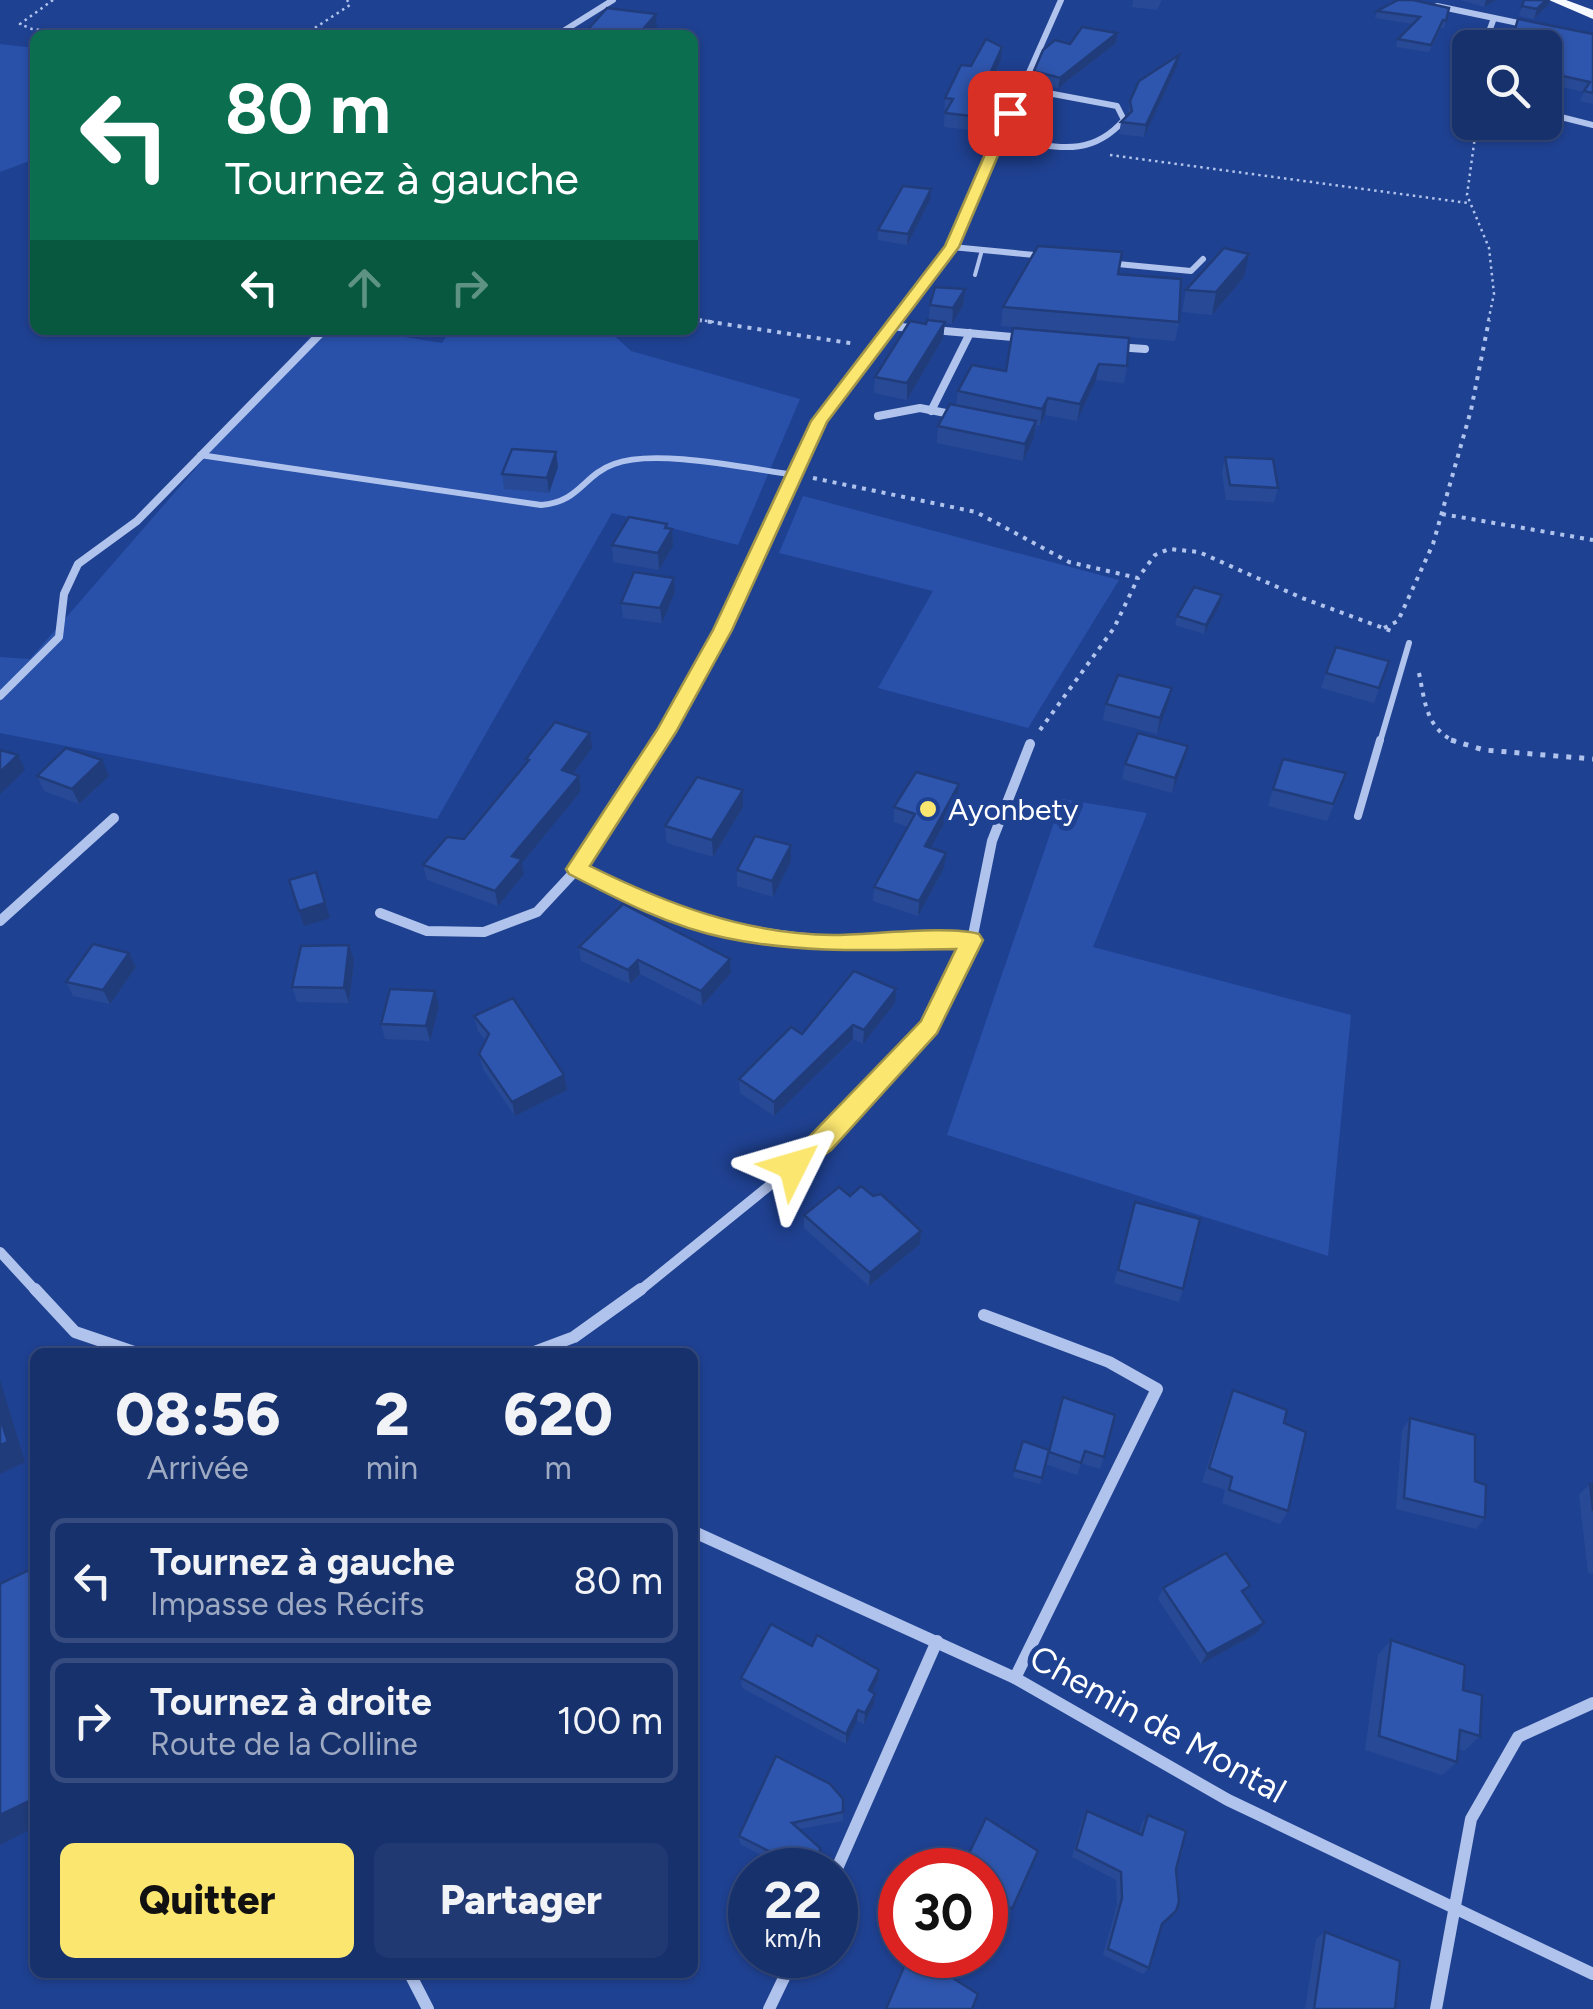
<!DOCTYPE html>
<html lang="fr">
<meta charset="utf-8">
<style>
:root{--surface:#17316d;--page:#203972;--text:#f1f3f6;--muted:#9ea9c2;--line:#364c80;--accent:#fbe670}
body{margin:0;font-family:Figtree,sans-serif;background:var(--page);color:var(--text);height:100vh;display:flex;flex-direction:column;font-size:38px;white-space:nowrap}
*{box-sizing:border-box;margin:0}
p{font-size:32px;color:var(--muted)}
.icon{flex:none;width:55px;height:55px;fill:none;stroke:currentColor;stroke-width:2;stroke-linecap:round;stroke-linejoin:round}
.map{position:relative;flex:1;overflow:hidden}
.sheet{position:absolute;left:30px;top:1348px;width:668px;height:630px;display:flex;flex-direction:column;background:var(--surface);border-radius:15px;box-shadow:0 2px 8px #0004,0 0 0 2px var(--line)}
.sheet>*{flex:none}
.banner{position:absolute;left:30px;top:30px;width:668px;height:305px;border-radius:15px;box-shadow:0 2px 8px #0004,0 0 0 2px var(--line);background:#0b6e4f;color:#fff;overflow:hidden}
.tools{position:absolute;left:1452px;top:30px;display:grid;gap:20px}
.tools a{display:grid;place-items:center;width:110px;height:110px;border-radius:15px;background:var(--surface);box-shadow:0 2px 8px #0004,0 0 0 2px var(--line);font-size:50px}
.speed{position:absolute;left:728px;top:1848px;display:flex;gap:20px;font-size:50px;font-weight:700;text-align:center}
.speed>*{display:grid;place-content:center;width:130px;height:130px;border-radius:50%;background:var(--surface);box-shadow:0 2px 8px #0004,0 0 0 2px var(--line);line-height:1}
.speed small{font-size:25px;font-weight:400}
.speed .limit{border:15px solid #d22;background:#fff;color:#111}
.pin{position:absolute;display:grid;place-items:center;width:85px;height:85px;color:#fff;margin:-42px;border-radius:20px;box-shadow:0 5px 15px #0006}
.me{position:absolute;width:110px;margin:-55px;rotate:50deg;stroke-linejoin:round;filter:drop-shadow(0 0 8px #0008)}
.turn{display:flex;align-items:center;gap:35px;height:210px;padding:0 30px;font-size:45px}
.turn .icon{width:130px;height:130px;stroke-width:2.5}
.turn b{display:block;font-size:70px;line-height:85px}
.lanes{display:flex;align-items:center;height:95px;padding:0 30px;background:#0003;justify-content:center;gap:50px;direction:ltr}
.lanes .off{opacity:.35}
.eta{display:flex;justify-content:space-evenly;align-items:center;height:170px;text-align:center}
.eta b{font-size:60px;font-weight:800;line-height:70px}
.cta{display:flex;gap:20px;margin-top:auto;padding:20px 30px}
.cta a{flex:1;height:115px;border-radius:15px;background:var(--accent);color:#111;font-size:40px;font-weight:800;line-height:115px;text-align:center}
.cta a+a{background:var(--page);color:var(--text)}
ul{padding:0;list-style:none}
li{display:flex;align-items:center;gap:30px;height:125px;margin:0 20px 15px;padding:0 10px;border:5px solid var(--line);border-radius:15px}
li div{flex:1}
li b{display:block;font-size:38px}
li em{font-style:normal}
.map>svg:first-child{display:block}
.green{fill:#2951aa}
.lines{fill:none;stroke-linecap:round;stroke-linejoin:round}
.path-far2{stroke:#b0c3ed;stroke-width:2.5;stroke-dasharray:2.5 4;stroke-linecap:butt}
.path-far1{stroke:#b0c3ed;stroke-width:4;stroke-dasharray:4 6;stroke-linecap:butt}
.path{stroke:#b0c3ed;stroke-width:5;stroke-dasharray:5 8;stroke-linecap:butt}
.lane-far2{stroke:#b0c3ed;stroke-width:4}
.lane-far1{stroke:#b0c3ed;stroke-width:6}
.lane{stroke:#b0c3ed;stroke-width:8}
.street-far3{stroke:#b0c3ed;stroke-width:6}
.street-far2{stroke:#b0c3ed;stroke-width:8}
.street-far1{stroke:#b0c3ed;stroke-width:10}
.street{stroke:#b0c3ed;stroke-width:12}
.primary{fill:#f6f8ff;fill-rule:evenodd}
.wall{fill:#284a96}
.shaded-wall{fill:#213c7a}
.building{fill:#2f56ae;stroke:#213c7a;stroke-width:2.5}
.route{fill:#fbe670;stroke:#a39649;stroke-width:2.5}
.poi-dot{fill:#fbe670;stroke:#1f4191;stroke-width:4}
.labels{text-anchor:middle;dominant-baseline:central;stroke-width:10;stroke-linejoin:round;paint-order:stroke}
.poi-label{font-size:30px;fill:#fff;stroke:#1f4191;text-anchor:start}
.near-street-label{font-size:35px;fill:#fff;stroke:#1f4191}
</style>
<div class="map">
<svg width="1593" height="2009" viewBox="0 0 1593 2009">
<rect width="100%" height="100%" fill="#1f4191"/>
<g class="green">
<path d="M0 44 35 48V159L0 172Z"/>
<path d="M316 330H361L442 343 451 330H608L631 351 800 399 738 545 612 513 437 819 0 733V657L30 659Z"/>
<path d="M803 496 1119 580 1028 728 878 688 933 591 779 553Z"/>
<path d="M1062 799 1147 813 1093 947 1351 1015 1328 1256 947 1135Z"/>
</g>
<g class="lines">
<g class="path-far2">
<path d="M53 0 20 24 32 29 97 35"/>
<path d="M304 35 350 5 347 0"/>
<path d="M1477 122 1467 195 1489 248 1494 294 1488 322"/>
<path d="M1110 155 1468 203"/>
<path d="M692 319 714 322"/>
</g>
<g class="path-far1">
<path d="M698 320 856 344"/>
<path d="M813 478 976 512 1069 562 1138 578 1155 555 1169 549 1199 552 1302 598 1394 632"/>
<path d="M1442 514 1593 540"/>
<path d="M1384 628 1398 621 1433 544 1471 410 1489 320"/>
<path d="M1419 673C1425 702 1426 729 1456 742"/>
<path d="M1040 730 1114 628 1138 578"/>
</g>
<path class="path" d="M1451 740 1484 750 1593 759"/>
<path class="lane-far2" d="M975 275 982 250"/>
<g class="lane-far1">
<path d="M200 455 541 505C580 502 583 475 614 464 655 448 750 469 795 475"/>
<path d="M1380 742 1409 643"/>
</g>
<path class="lane" d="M1358 816 1380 740"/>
<g class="street-far3">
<path d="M1437 6 1528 25"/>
<path d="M557 35 613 0"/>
<path d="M1483 48 1494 18"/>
<path d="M1545 113 1593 125"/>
<path d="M999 139C1050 144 1087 162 1124 120L1117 106 1021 88"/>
<path d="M952 247 1045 256"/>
<path d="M1107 263 1191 271 1203 259"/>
<path d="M894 322 952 247 1061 0"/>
</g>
<g class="street-far2">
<path d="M889 326 1024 338"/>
<path d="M1116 347 1145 349"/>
<path d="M931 411 970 333"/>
<path d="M878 416 920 408 956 415"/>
<path d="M0 696 59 637 64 594 78 564 137 521 324 330"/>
<path d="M659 742 723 631 819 421 896 320"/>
</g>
<g class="street-far1">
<path d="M577 869C712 940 822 946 972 940"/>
<path d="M380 913 427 931 484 932 537 912 577 869 661 740"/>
<path d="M0 921 114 818"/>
<path d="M0 1252 37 1292"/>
<path d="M638 1292 822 1143 929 1027 972 940 992 841 1030 744"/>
</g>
<g class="street">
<path d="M35 1289 75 1332 134 1352"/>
<path d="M984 1315 1109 1362 1157 1389 1015 1678"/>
<path d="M534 1352 574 1337 641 1289"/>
<path d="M692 1531 1015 1678 1228 1800 1593 1974"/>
<path d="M835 1873 937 1641"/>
<path d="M409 1972 428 2009"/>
<path d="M769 2009 795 1955"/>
<path d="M1436 2009 1471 1819 1518 1737 1593 1703"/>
</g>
<path class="primary" d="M1549 0H1566L1593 10V19Z"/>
</g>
<g class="wall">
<path d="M1133 0H1162L1157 10 1132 7Z"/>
<path d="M1460 0H1496L1484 7Z"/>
<path d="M1524 0H1550L1549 4 1534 19 1519 16Z"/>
<path d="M1449 8 1444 28H1441L1429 52 1396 47 1398 39 1413 24 1375 18 1377 11Z"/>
<path d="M1593 34V104L1580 101 1584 92 1545 83V48Z"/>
<path d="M1116 43 1058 88 1032 82 1034 71 1070 44Z"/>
<path d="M1001 60 970 130 944 127 945 98 971 66Z"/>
<path d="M1177 66 1144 137 1119 134 1121 122 1128 114 1130 101Z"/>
<path d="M931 189 930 200 907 245 878 240V230Z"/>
<path d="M1118 274 1179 322 1175 341 1001 326 1003 307Z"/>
<path d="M1244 277 1212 315 1182 312 1186 290Z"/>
<path d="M965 289 963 306 952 324 945 323 943 338 907 400 874 393 875 377 929 320 930 305Z"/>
<path d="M1013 328 1127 366 1124 383 1096 380 1077 421 1045 415 1040 426 1036 425 1034 438 1023 461 937 443 938 426 956 406 958 391 1006 371Z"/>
<path d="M556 452 558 467 549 493 504 489 502 474Z"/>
<path d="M1225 457 1278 488 1274 502 1226 500 1222 472Z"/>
<path d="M667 524 668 529H672L673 546 659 570 613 562 612 545Z"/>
<path d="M674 578 675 592 662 623 623 618 621 603Z"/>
<path d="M1222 595 1220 604 1204 634 1175 625 1177 616Z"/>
<path d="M1389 661 1374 703 1321 688 1326 673Z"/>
<path d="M1172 688 1168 704 1157 734 1103 720 1106 704Z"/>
<path d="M592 748 573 774 579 776 581 791 522 863 524 874 498 906 427 880 423 865 464 839 527 763 526 759Z"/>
<path d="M1184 761 1172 793 1122 779 1125 764Z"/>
<path d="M37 776H109L79 804 44 791Z"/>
<path d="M1273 789 1340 791 1327 821 1268 806Z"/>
<path d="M957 799 931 848 944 868 918 916 873 901 874 887 908 827 894 822V807Z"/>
<path d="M743 807 713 857 667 843 665 826Z"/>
<path d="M791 861 773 897 737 886V870Z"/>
<path d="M579 947 730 959 731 973 702 1006 640 974 630 984 581 961Z"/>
<path d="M129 953 136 967 110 1004 73 996 66 982Z"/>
<path d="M354 960 349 1003 297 1002 292 987Z"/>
<path d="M895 1003 863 1044 853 1039 774 1116 740 1093 739 1079 802 1034Z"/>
<path d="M439 1006 430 1041 385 1039 381 1024Z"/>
<path d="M474 1016 564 1075 567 1090 515 1116 483 1069 479 1054 486 1041 478 1031Z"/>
<path d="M850 1196H873L921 1231 920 1244 869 1286 804 1228V1215Z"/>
<path d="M1131 1216 1183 1289 1179 1302 1114 1283Z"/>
<path d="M1233 1390 1284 1423 1288 1511 1280 1524 1222 1503 1225 1490 1202 1482 1227 1404Z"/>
<path d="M1063 1397 1104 1457 1100 1469 1081 1463 1077 1475 1045 1464 1040 1484 1013 1477 1023 1441 1049 1450Z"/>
<path d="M1410 1418 1475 1481 1485 1518 1476 1529 1396 1509 1402 1430Z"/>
<path d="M1590 1484H1593V1574L1588 1573 1579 1495Z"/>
<path d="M1163 1588 1257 1633 1201 1664 1158 1599Z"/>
<path d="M1391 1640 1463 1690 1480 1736 1464 1751 1459 1749 1457 1762 1442 1775 1365 1750 1378 1655Z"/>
<path d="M812 1646 879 1670 878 1680 872 1692 875 1694 874 1704 864 1724 857 1721 846 1744 742 1688 741 1678Z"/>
<path d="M776 1756 843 1812V1821L799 1829 819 1868 817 1870H791L740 1844 739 1836Z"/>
<path d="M1087 1811 1139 1834 1142 1823 1148 1815 1176 1869 1170 1918 1161 1926 1149 1968 1143 1974 1103 1955 1117 1905 1116 1880 1072 1857 1082 1820Z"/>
<path d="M1038 1851 1009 1916 985 1900V1870Z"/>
<path d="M1325 1932 1395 2009H1305L1316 1939Z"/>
</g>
<g class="shaded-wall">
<path d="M1486 0H1496L1484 7Z"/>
<path d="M1546 0H1550L1549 4 1534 19 1537 9Z"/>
<path d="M656 14 657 35H638Z"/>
<path d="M1117 33 1116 43 1058 88 1060 78Z"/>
<path d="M1002 47 1001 60 970 130 971 116Z"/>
<path d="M1179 55 1177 66 1144 137 1146 125Z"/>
<path d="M931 189 930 200 907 245 908 234Z"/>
<path d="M1249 254 1244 277 1212 315 1216 292Z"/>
<path d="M965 289 963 306 952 324 953 308Z"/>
<path d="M945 322 943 338 907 400V383Z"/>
<path d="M1099 364 1096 380 1077 421 1080 404Z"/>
<path d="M1048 398 1045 415 1040 426 1042 409Z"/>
<path d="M1036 421 1034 438 1023 461 1025 444Z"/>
<path d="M556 452 558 467 549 493 547 478Z"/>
<path d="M667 524 668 535 672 529 673 546 659 570 658 553Z"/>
<path d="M674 578 675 592 662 623 660 608Z"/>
<path d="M1222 595 1220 604 1204 634 1206 625Z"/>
<path d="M1172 688 1168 704 1157 734 1160 718Z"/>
<path d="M590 733 592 748 564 786 562 770Z"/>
<path d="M1188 746 1184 761 1172 793 1175 778Z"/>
<path d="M18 755 25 770 0 794V772Z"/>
<path d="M102 760 109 776 79 804 72 789Z"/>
<path d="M579 776 581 791 522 863 524 874 498 906 495 891 512 856Z"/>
<path d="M959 784 957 799 924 861 925 846Z"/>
<path d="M743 790V807L713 857 712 840Z"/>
<path d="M791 845V861L773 897 772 881Z"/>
<path d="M946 853 944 868 918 916 919 901Z"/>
<path d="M316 872 330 918 304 926 299 911Z"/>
<path d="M349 945 354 960 349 1003 344 988Z"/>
<path d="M129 953 136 967 110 1004 103 990Z"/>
<path d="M730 959 731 973 702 1006 701 991Z"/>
<path d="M638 960 640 974 630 984 628 970Z"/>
<path d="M896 989 895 1003 863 1044 864 1030Z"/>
<path d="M435 991 439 1006 430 1041 426 1026Z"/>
<path d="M853 1025V1039L774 1116V1102Z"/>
<path d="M564 1075 567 1090 515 1116 512 1102Z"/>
<path d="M921 1231 920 1244 869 1286 870 1273Z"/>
<path d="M0 1380 25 1462 0 1474Z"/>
<path d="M1264 1623 1257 1633 1201 1664 1207 1654Z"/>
<path d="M879 1670 878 1680 868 1700 869 1690Z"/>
<path d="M875 1694 874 1704 864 1724 865 1713Z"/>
<path d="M858 1710 857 1721 846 1744V1734Z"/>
<path d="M35 1798V1827L0 1845V1815Z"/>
</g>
<g class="building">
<path d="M1398 0H1413L1449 8 1446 21 1443 20 1431 45 1398 39 1420 17 1377 11Z"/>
<path d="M1524 0H1546L1537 9 1522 6Z"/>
<path d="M607 8 656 14 638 35H583Z"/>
<path d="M1518 19 1593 34V93L1584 91 1590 82 1545 72V48L1510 47Z"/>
<path d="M1082 27 1117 33 1060 78 1034 71 1043 50 1055 40 1070 44Z"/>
<path d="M986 39 1002 47 971 116 945 113 953 99 945 98 961 65 971 66Z"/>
<path d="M1179 55 1146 125 1121 122 1132 111 1130 101 1139 81Z"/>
<path d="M903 186 931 189 908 234 878 230Z"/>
<path d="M1038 246 1122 252 1118 274 1181 279 1179 322 1003 307Z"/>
<path d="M1224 248 1249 254 1216 292 1186 290Z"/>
<path d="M935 287 965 289 953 308 930 305Z"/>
<path d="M927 320 945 322 907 383 875 377 910 321 926 324Z"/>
<path d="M1013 328 1129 338 1127 366 1099 364 1080 404 1048 398 1042 409 958 391 972 365 1006 371Z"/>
<path d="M950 404 1036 421 1025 444 938 426Z"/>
<path d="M512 449 556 452 547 478 502 474Z"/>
<path d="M1225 457 1273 459 1278 488 1230 485Z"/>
<path d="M629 517 667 524 665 528 672 529 658 553 612 545Z"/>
<path d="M634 572 674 578 660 608 621 603Z"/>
<path d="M1194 587 1222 595 1206 625 1177 616Z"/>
<path d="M1336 647 1389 661 1379 688 1326 673Z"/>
<path d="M1118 675 1172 688 1160 718 1106 704Z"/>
<path d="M555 722 590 733 562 770 579 776 512 856 522 859 495 891 423 865 447 837 464 839 529 760 526 759Z"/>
<path d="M1138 733 1188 746 1175 778 1125 764Z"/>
<path d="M66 748 102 760 72 789 37 776Z"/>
<path d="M0 750 18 755 0 772Z"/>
<path d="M1283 759 1346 773 1333 804 1273 789Z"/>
<path d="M916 772 959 784 925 846 946 853 919 901 874 887 915 814 894 807Z"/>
<path d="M697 777 743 790 712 840 665 826Z"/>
<path d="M755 836 791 845 772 881 737 870Z"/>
<path d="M316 872 325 903 299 911 289 880Z"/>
<path d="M623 904 730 959 701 991 638 960 628 970 579 947Z"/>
<path d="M93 944 129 953 103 990 66 982Z"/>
<path d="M349 945 344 988 292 987 301 946Z"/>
<path d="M854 971 896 989 864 1030 853 1025 774 1102 739 1079 791 1027 802 1034Z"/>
<path d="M390 989 435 991 426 1026 381 1024Z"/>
<path d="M513 998 564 1075 512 1102 479 1054 489 1034 474 1016Z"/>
<path d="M861 1186 873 1196 881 1194 921 1231 870 1273 804 1215 839 1187 850 1196Z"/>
<path d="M1135 1202 1200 1219 1183 1289 1118 1270Z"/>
<path d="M1233 1390 1287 1410 1284 1423 1306 1432 1288 1511 1229 1490 1232 1477 1209 1468Z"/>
<path d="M1063 1397 1115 1415 1104 1457 1085 1451 1081 1463 1049 1452Z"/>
<path d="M0 1417 8 1442 0 1445Z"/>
<path d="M1410 1418 1475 1435V1481L1486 1485 1485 1518 1404 1498Z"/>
<path d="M1023 1441 1049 1450 1042 1478 1014 1470Z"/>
<path d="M1590 1484H1593V1511Z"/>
<path d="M35 1553V1798L0 1815V1584L33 1568 29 1556Z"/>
<path d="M1226 1553 1250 1586 1242 1591 1264 1623 1207 1654 1163 1588Z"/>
<path d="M771 1624 812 1646 817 1635 879 1670 869 1690 875 1694 865 1713 858 1710 846 1734 741 1678Z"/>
<path d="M1391 1640 1465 1665 1463 1690 1482 1695 1480 1736 1460 1730 1457 1762 1379 1736Z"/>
<path d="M776 1756 830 1784 843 1799V1812L792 1823 820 1848 819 1860 814 1866 802 1868 739 1836Z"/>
<path d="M1087 1811 1142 1835 1148 1815 1186 1831 1176 1869 1179 1902 1176 1911 1162 1924 1149 1968 1108 1949 1122 1898 1121 1872 1076 1849Z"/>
<path d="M986 1818 1038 1851 1012 1909 985 1891V1870H961Z"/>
<path d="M1325 1932 1400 1961 1395 2009H1314Z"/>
<path d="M909 1955H916L978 1994 972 2009H886Z"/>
</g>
<path class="route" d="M1010 109 1016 113 959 247 827 422 732 630 676 732 590 866C667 904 745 934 833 935 869 935 949 925 979 934L983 940 937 1033 831 1150 793 1176 784 1173 781 1166 921 1021 956 949C879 950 802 954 726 938 671 927 619 900 569 874L566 869 657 730 713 630 811 421 945 246 1003 113Z"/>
<circle class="poi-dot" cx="928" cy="809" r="10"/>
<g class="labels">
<g class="poi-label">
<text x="948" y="809">Ayonbety</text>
</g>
<g class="near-street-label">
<text transform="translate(1158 1724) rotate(29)">Chemin de Montal</text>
</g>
</g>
</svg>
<div class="tools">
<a><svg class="icon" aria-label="search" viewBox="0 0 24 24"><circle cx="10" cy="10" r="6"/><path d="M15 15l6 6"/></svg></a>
</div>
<div class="speed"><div>22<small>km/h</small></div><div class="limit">30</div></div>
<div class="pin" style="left:1010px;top:113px;background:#d93025"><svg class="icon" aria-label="arrive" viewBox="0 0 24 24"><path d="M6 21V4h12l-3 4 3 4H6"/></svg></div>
<svg class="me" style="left:793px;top:1166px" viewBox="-20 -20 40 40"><path d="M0-17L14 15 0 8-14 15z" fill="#fbe670" stroke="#fff" stroke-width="4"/></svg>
<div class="banner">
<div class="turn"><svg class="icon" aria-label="left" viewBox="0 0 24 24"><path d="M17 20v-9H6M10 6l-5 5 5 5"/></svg><div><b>80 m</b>Tournez à gauche</div></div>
<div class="lanes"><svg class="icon" aria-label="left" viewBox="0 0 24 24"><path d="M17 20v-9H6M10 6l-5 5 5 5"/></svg><svg class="icon off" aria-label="ahead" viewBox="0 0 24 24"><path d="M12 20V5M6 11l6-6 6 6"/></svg><svg class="icon off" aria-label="right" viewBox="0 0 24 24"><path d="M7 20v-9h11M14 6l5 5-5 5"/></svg></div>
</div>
<section class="sheet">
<div class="eta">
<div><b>08:56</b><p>Arrivée</p></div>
<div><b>2</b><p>min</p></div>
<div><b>620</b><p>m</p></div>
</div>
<ul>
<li><svg class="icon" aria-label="left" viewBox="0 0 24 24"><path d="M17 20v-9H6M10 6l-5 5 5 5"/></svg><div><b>Tournez à gauche</b><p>Impasse des Récifs</p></div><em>80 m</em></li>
<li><svg class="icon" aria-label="right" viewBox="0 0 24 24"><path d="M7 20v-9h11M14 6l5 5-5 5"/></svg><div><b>Tournez à droite</b><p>Route de la Colline</p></div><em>100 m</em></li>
</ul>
<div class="cta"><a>Quitter</a><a>Partager</a></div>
</section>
</div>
